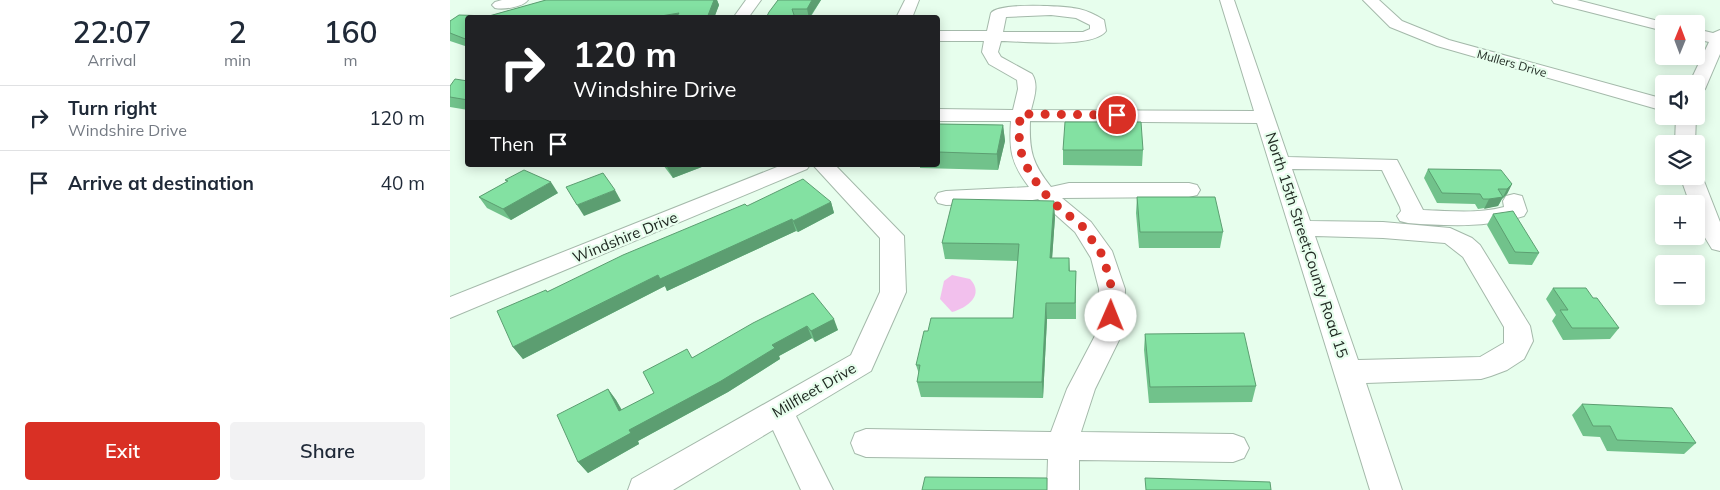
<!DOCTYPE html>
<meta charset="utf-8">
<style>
:root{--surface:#fff;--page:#f2f2f3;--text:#1f2937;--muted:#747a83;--line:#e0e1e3;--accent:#d93025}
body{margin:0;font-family:Mulish,sans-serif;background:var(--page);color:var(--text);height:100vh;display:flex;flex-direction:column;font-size:19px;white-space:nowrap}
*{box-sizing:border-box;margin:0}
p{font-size:16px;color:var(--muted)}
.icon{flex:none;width:28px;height:28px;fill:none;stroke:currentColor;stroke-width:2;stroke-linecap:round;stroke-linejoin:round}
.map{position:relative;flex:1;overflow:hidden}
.details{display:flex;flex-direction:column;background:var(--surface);width:450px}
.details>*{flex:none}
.guide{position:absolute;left:15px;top:15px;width:475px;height:152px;border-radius:5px;box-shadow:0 2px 12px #0003;background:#202124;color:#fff;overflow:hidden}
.needle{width:32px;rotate:1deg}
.fabs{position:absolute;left:1205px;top:15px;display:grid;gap:10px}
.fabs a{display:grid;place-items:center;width:50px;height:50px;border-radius:5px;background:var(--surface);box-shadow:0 2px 12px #0003;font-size:25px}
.pin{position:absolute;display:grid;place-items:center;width:42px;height:42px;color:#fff;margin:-21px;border:2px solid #fff;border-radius:50%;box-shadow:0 1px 5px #0007}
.me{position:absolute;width:55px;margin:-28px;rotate:1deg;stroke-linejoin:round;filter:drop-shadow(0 0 4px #0008)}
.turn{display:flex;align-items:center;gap:18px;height:105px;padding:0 25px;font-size:22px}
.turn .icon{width:65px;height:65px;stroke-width:2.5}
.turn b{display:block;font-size:35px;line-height:42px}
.then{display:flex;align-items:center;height:48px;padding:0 25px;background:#0003;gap:10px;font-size:19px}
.eta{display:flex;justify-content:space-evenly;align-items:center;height:85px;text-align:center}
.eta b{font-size:30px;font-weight:600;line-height:35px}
.action{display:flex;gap:10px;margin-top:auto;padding:10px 25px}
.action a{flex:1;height:58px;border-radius:5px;background:var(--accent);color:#fff;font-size:20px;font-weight:600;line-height:58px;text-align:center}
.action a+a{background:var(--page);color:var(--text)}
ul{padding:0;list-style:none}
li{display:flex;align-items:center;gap:15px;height:65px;padding:0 25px;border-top:1px solid var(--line)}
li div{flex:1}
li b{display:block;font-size:19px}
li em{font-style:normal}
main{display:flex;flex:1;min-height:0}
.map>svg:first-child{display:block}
.green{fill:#f2c0ed}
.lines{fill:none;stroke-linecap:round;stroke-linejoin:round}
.minor-casing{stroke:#a4b9aa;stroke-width:2}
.minor{fill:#fff;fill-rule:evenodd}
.wall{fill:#71c28b}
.shaded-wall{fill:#5c9e71}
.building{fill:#83e1a2;stroke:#5c9e71}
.route{stroke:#d93025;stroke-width:9;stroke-dasharray:0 16.2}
.labels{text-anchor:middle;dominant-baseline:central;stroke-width:4.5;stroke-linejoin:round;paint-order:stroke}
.far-street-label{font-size:12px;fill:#202922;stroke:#e7feed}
.street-label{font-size:15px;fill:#202922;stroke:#e7feed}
</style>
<main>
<section class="details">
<div class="eta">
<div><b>22:07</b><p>Arrival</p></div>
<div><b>2</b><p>min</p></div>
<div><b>160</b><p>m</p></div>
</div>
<ul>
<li><svg class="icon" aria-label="right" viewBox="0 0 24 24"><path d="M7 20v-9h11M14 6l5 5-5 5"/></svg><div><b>Turn right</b><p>Windshire Drive</p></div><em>120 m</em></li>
<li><svg class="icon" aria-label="arrive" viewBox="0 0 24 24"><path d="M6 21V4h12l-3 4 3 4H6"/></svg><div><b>Arrive at destination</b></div><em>40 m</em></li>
</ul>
<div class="action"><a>Exit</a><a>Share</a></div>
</section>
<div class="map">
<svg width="1270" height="490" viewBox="0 0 1270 490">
<rect width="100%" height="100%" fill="#e7feed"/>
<path class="green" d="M502 275 520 279C535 295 517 308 502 312L490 299 494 281Z"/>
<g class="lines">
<defs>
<g id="minor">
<path d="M52 0H78C73 7 53 10 45 8L42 5 45 2Z"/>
<path d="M296 0H311L298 18H283Z"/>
<path d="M455 0H469L462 18H446Z"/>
<path d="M770 0H784L838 157 947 160 973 210C1000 211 1028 214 1054 207L1053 201 1056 196 1064 194 1072 196 1077 211 1074 216C1035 228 998 226 958 223L950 221 947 216 951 211 950 207 932 170 842 169 860 221 933 222 1000 228 1022 238 1030 245 1080 326 1083 341 1074 359 1057 370 1041 376 1031 379 916 383 952 490H920L807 123 580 121C579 151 582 163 601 187L619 183H739L747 185 750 190 747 195 739 197 612 198 641 222 662 251 675 289 674 330 645 389 631 432 783 434 794 438 799 448 794 458 783 462 629 460V490H597L598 459 416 457 405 453 401 443 405 433 416 429 601 432 617 389 648 330 649 289 641 258 625 232 588 199 567 203 496 205 488 203 485 198 488 193 496 191 579 187C561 163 559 150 561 121H488V109L563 110 568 89 567 80 539 64 532 52 534 41H488V31H537L541 13C549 2 615 6 629 9 638 11 646 15 654 20L656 31C643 49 573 41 551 41L548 52 551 57 582 74C589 85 584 98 581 110L804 111ZM601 15 626 18 640 25V29L633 32H553L556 17ZM865 236 933 238 995 243 1013 257 1054 327V343L1030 357 908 360Z"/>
<path d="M913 0H929L952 21 999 40 1214 99V111L987 46 940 27Z"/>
<path d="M1102 0H1127L1220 24H1214V31L1104 3Z"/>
<path d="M1246 29 1263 33 1270 30V54L1255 89 1252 93 1246 94V84H1239L1259 42 1246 39Z"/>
<path d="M1226 116H1246L1245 144H1225Z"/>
<path d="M332 165H360L357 169 0 318V297Z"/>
<path d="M363 165H385L454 236 456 292 421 371 346 416 383 490H351L323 430 223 490H178L182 479 401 355 430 292V238Z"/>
<path d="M1246 171 1252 176 1270 222V251L1262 249C1252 233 1246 223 1246 204H1240L1230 176H1246Z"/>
</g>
</defs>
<use href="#minor" class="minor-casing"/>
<use href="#minor" class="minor"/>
</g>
<g class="wall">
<path d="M96 0H267L269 5 264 18H18V47L0 41V21L9 15 39 16Z"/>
<path d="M328 0H371L360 18H316Z"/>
<path d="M18 81V110L0 107V86Z"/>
<path d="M488 124 553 125 555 141 548 170 470 168V165H488Z"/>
<path d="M613 150H693L692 166 613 165Z"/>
<path d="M213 165H257L223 178Z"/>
<path d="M978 169 1062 184 1057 194 1052 199 1048 206 1028 209 1025 204 987 203 974 178Z"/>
<path d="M55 180 108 193 61 220 37 208 29 197 57 182Z"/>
<path d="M687 197 773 232 770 248H689L686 213Z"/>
<path d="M381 202 384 213 348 232 346 231 217 291 215 286 73 359 63 347 97 292 297 206Z"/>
<path d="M1043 214 1089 253 1082 265 1059 264 1037 225Z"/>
<path d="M605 217 602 258H619L620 271H626V319H597L593 398 471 397 467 382 469 374 466 365 478 331 563 318 568 261 495 259 492 243Z"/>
<path d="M1103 288 1143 298 1169 328 1160 339 1113 340 1102 321 1106 315 1096 299Z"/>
<path d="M363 293 388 330 365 342 362 338 329 356 330 359 278 392 188 441 189 444 138 473 128 462 158 389 166 400 172 410 204 393 242 358Z"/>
<path d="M695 334 806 386 802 402 699 403 694 350Z"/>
<path d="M1132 404 1246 443 1234 454 1157 451 1150 437 1133 436 1122 415Z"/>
</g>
<g class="shaded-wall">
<path d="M261 0H267L269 5 264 18H257Z"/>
<path d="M362 0H371L359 18 357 9Z"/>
<path d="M229 13 231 18H199Z"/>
<path d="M553 125 555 141 548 170 547 154Z"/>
<path d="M223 165H257L223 178 217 167Z"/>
<path d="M101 182 108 193 61 220 53 209Z"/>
<path d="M1062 184 1057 194 1052 199 1057 189Z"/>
<path d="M165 190 171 201 134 216 127 205Z"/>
<path d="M1053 197 1048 206 1034 209 1039 199Z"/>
<path d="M604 201 605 217 601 274 600 258Z"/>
<path d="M381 202 384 213 348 232 343 221Z"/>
<path d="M342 219 346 231 217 291 215 286 73 359 63 347 208 275Z"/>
<path d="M596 303 597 319 593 398 592 382Z"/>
<path d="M384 319 388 330 365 342 361 331Z"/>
<path d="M357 326 362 338 329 356 330 359 278 392 188 441 189 444 138 473 128 462 179 430 322 345Z"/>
<path d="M158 389 166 400 178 422 169 411Z"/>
</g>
<g class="building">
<path d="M96 0H264L257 18H226L229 13 199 18H18V40L0 33V21L9 15 39 16Z"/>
<path d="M328 0H362L357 9H342L345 18H316L319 12Z"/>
<path d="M5 79 18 81V100L0 97V86Z"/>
<path d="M615 122H691L693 150H613Z"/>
<path d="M488 124 553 125 547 154 488 152Z"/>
<path d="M978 169 1051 170 1062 184 1057 189H1048L1053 197 1039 199H1033L1030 194 992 193Z"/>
<path d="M74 170 101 182 53 209 29 197 58 181 55 180Z"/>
<path d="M153 173 165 190 127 205 116 187Z"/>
<path d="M353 179 381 202 343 221 342 219 210 279 208 275 63 347 47 311 96 290 97 292 173 255 295 204 297 206Z"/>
<path d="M687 197H765L773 232H690Z"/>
<path d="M503 199 604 201 600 258H619V271H626L625 303H596L592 382H467L470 365H466L474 331H478L481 318H563L569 244 492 243Z"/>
<path d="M1063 211 1089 253 1065 252 1043 214Z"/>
<path d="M1103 288H1136L1143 298H1147L1169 328H1122L1110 310H1118Z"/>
<path d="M363 293 384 319 361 331 357 326 322 345 325 348 271 381 179 430 181 433 128 462 107 415 158 389 169 411 204 393 193 372 237 349 242 358 303 323Z"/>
<path d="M794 333 806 386 700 387 695 334Z"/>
<path d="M1132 404 1222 408 1246 443 1167 440 1160 426H1143Z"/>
<path d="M475 477 597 478V490H472Z"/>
<path d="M695 478 820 482 821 490H696Z"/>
</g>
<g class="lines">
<path class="route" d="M661 316 662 289 653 256 633 227 600 200 580 174 569 147 570 114 667 115"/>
</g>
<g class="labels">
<g class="far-street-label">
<text transform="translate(1062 63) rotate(16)">Mullers Drive</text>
</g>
<g class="street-label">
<text transform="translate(175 237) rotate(-22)">Windshire Drive</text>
<text transform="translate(857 245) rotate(72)">North 15th Street;County Road 15</text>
<text transform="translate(364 390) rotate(-30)">Millfleet Drive</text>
</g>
</g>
</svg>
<div class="fabs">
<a><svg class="needle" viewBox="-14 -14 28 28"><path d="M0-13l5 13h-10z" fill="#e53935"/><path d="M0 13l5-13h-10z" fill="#747a83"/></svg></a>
<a><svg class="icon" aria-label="sound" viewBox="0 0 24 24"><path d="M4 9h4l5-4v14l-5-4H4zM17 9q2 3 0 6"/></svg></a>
<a><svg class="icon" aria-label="layers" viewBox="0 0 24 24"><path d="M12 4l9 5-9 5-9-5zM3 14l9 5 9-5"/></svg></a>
<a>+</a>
<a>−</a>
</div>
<div class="pin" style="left:667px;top:115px;background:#d93025"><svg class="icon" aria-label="arrive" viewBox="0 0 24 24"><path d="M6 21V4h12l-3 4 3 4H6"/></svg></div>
<svg class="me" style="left:661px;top:316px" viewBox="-20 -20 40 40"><circle r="19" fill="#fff"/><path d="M0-13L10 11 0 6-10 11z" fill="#d93025"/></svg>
<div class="guide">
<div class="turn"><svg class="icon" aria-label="right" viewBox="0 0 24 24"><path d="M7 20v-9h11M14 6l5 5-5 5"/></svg><div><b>120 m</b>Windshire Drive</div></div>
<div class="then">Then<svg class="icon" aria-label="arrive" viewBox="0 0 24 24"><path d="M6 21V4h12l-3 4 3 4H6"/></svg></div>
</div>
</div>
</main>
